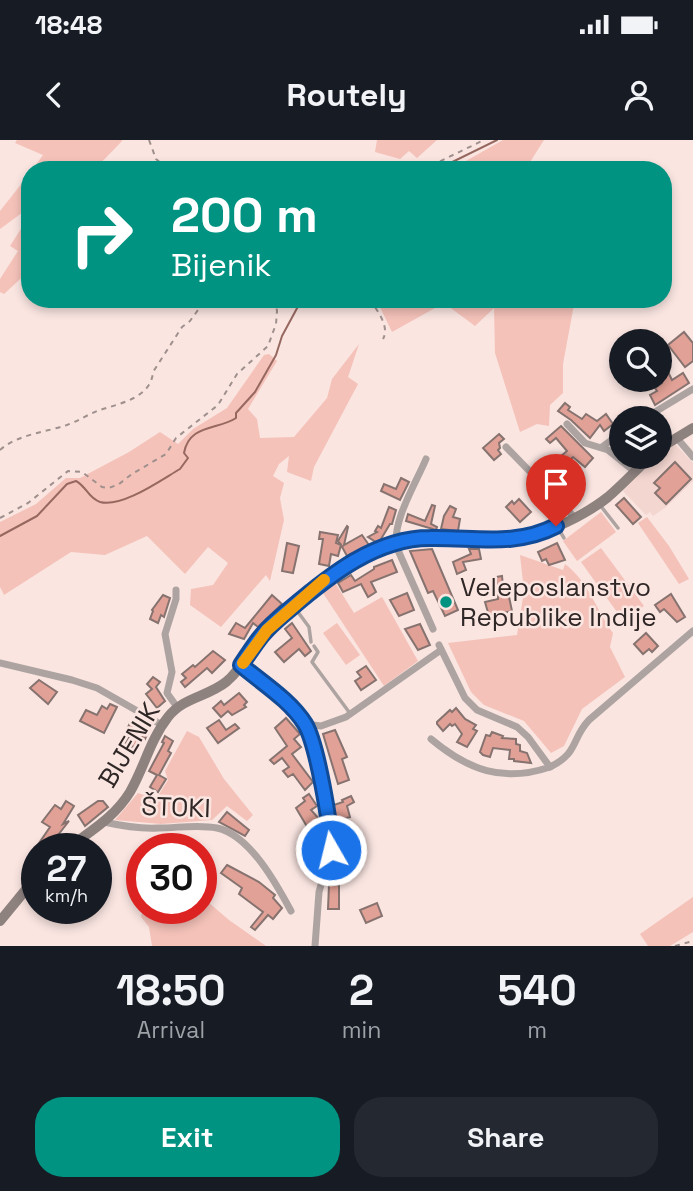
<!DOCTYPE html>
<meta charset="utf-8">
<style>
:root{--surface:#171b24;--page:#242831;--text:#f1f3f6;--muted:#9ea1a6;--accent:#009381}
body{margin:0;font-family:"Space Grotesk",sans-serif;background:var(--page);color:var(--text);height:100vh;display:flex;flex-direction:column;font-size:26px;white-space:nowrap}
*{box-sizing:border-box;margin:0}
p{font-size:23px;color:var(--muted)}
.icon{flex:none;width:38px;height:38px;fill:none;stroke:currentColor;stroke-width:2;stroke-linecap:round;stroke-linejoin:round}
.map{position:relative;height:806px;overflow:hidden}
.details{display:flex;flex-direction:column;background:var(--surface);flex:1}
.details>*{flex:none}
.guide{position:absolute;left:21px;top:21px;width:651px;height:147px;border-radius:28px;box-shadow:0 4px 10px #0003;background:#009381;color:#fff;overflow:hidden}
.fabs{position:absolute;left:609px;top:189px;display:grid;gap:14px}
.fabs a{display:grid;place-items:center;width:63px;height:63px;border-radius:50%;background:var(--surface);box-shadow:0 4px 10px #0003;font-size:35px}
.speed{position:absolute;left:21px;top:693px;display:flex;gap:14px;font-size:35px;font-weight:700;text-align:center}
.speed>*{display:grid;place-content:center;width:91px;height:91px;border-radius:50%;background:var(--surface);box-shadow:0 4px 10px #0003;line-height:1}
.speed small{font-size:18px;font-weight:400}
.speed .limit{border:10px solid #d22;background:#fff;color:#111}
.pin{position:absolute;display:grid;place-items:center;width:60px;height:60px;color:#fff;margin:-72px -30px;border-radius:50% 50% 50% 0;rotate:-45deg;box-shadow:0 0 7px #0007}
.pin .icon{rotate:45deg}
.me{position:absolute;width:77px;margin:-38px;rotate:352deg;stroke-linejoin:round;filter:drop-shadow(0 0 5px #0008)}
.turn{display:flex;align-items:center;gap:24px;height:147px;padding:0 35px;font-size:32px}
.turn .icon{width:91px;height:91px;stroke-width:2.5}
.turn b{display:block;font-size:49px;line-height:60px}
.eta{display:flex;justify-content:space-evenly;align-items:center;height:119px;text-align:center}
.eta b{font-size:42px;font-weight:700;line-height:49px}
.cta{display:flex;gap:14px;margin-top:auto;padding:14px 35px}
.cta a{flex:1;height:80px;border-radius:28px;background:var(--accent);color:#fff;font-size:28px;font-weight:700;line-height:80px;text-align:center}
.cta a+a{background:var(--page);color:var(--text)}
.status{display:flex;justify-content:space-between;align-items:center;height:49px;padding:0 35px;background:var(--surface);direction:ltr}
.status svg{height:19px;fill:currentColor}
header{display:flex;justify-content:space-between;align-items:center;height:91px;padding:0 35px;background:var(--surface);font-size:32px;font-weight:700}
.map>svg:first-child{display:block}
.built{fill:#f3d6d0}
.green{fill:#f4c2b9}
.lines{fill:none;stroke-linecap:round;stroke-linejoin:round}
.stream{stroke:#966860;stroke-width:2}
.building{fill:#e2a196;stroke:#867370;stroke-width:2}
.path{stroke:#9f908d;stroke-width:2;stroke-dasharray:5 5;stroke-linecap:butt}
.service{stroke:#ada4a2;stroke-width:3.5}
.minor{stroke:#ada4a2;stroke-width:7}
.secondary{stroke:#8e827f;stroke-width:10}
.route-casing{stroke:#114b97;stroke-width:18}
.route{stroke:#1a73e8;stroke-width:12}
.slow{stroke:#f59e0b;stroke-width:12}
.poi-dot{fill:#009381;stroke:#fae5e1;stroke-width:2.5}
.labels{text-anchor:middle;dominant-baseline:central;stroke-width:5;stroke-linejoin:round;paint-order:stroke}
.poi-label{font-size:26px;fill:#2f2726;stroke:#fae5e1;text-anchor:start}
.street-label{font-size:26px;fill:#2f2726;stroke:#fae5e1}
</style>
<div class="status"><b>18:48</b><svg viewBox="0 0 49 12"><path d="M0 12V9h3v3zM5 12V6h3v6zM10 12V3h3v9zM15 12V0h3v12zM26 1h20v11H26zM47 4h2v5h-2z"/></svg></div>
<header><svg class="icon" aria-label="back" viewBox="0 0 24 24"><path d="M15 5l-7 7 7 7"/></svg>Routely<svg class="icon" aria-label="person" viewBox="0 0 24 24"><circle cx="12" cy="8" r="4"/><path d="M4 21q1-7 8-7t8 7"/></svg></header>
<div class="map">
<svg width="693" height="806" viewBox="0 0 693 806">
<rect width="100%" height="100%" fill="#fae5e1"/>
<path class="built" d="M675 304 693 323V341L666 367 653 376 650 372 646 375 623 351 644 329Z"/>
<g class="green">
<path d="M17 0H122V1L94 30H32L43 15 15 3Z"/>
<path d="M377 0H437L417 18 409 11 400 19 375 12Z"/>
<path d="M503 0H544L525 30H450Z"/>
<path d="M30 33V67L0 89V71Z"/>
<path d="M30 75V130L4 154 0 152V139L18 111 10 106Z"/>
<path d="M376 159H575L563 224V253L550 265 549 286 537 284 520 292 495 213 494 168 475 186 444 163 392 192Z"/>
<path d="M359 204 348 237 358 244 314 327 311 341 287 332 289 316 279 324 273 336 284 343 280 358 284 380 270 441 266 435 221 487 190 465 191 449 213 445 228 423 208 407 185 434 147 396 105 415 71 412 4 455 0 447V382L36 364 66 338H80L129 312 160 292 178 304 193 289 227 268 264 215 269 214 277 221 248 269 257 279 260 298 294 297 327 258 332 239Z"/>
<path d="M601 372 616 392 577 421 563 401Z"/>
<path d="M647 377 669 406 689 439 679 444 638 383Z"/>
<path d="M601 408 644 466 622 479 581 422Z"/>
<path d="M520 415 563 430 565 424C588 441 597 471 613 493L610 507 625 537 582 569 564 606 551 613 524 581 484 565 471 552 448 503 517 495 524 451Z"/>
<path d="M334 441 354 473 382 457 418 521 384 546 321 450Z"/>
<path d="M337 483 360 515 346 525 323 493Z"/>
<path d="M187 591 199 597 224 639 253 675 247 681 227 666 212 680 161 684 115 680 138 653 156 659 168 640 165 631Z"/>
<path d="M201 756 229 780 266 806H152L149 787 141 777 143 768H201Z"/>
<path d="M693 757V792L670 806H648L640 794Z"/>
</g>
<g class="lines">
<g class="stream">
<path d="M436 30 497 0"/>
<path d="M0 396 37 376 67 344 76 341C87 347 88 358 100 362 122 368 161 340 180 329L188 318 184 313C189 284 218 290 236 278V273L255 252 276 215 282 196 302 159"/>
</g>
</g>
<g class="building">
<path d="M684 192 693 203V221L685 227 668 205Z"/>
<path d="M668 232 672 240 683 233 689 243 655 265 650 255 657 251 655 248 662 243 660 237Z"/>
<path d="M565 263 570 267 568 270 582 279 586 274 597 281 606 274 613 284 604 291 600 285 590 298 571 280 558 271Z"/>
<path d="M561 286 593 318 585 327 573 317 567 323 560 317 567 311 556 298 550 303 546 299Z"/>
<path d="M499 294 504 299 499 303 500 308 498 310 501 314 494 320 483 308Z"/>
<path d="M675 322 691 339 666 364 655 353 660 348 654 343Z"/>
<path d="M401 338 409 342 400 360 381 351 384 344 396 349Z"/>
<path d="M624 358 641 377 633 384 616 365Z"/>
<path d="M519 359 531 372 520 382 506 367 512 361 514 364Z"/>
<path d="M432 365 435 366 431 384 437 387 436 390 406 381 408 374 425 381Z"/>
<path d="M450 366 456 369 453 377 460 379 458 391 441 389 444 376Z"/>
<path d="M389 367 396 370 392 384H390L381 399 376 402 368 397 377 392 375 391 378 386 381 388Z"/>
<path d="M347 386 348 387 344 405 362 395 369 405 347 416 341 405 338 416 331 414 329 426 319 424 323 399H319L320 392 338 395 336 403 341 405 338 401Z"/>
<path d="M287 403 299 406 293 433 282 431Z"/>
<path d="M557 403 565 420 549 425 546 419 542 421 538 412Z"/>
<path d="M432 409 458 470 445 476 433 451 428 453 410 411Z"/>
<path d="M469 409H479L481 419 463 422 466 430 457 434 453 422 471 414Z"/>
<path d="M392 420 397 432 371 442 376 452 368 457 361 444 343 452 338 443 351 435 355 441 374 429V427Z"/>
<path d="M502 436 503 446 516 444 517 451 508 452 512 471 489 476 485 462 498 459 496 437Z"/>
<path d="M407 453 414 470 399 476 390 460Z"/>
<path d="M671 454 685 477 677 482 664 469 660 472 655 465Z"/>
<path d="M163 455 170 458 164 477 161 475 158 483 150 479 153 471 152 470Z"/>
<path d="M272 455 282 464 258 487 253 483 244 499 229 494 236 483 245 488Z"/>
<path d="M292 483 311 511 305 516 299 509 284 522 275 512 292 498 285 489Z"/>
<path d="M420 484 430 505 418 510 405 489Z"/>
<path d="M646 493 658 506 652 512 649 509 643 514 634 504Z"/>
<path d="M213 511 225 520 212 533 207 528 185 547 181 542 186 538 182 534 193 525 195 527Z"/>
<path d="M366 526 376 540 361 550 355 541 361 537 357 532Z"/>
<path d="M153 537 160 542 156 547 165 561 157 568 146 554 152 549 147 544Z"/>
<path d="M39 540 57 552 48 564 30 548Z"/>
<path d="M239 553 247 562 244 565 246 567 232 575 228 571 221 577 213 568 221 561 224 565Z"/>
<path d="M110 564 117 567 104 593 80 581 86 570 97 575 102 566 107 569Z"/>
<path d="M456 568 465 579 476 585 473 589 477 591 467 607 457 602 462 594 455 584 452 586 450 584 443 591 437 584V582L450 570 452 572Z"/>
<path d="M286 578 300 594 294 599 301 607 292 614 313 642 305 650 293 634 288 637 283 631 289 627 282 618 274 624 270 620 287 606 275 588Z"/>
<path d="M141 580 151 586 145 599 142 597 136 608 132 606 130 609 124 606 132 592 127 589 130 583 137 586Z"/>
<path d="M219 580 226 590 235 584 239 588 218 603 207 588Z"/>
<path d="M335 590 347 617 342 619 349 640 338 644 323 594Z"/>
<path d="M492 592 503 596 502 598 516 599V604L520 605V611L527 613 531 623 514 621V619H509L510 610 493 608 490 617 483 615 480 612 486 595 490 596Z"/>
<path d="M165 596 173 601 168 611 171 613 159 635 166 639 158 652 150 647 157 635 149 631 164 603 162 602Z"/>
<path d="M309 654 317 666 311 670 320 680 321 689 312 695 296 668 305 661 303 658Z"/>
<path d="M351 656 354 662 347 666 350 677 336 681 331 666 343 662 342 660Z"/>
<path d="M66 661 74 666 63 684 69 681 47 709H35L50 687 42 682 55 665 61 669Z"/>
<path d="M98 661H103L108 667 85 686 78 675Z"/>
<path d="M227 672 249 690 245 696 219 682Z"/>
<path d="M227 725 259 742 275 755 273 758 282 768 273 779 268 775 255 790 251 787 263 772 239 754 242 748 221 733Z"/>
<path d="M329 745H339V769H328Z"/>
<path d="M377 763 382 776 366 783 360 770Z"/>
</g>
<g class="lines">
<g class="path">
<path d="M149 0 156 19 169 30"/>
<path d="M422 30 484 0"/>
<path d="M370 159C377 171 390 186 383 199"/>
<path d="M0 310C16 295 46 292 67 285 78 281 87 275 97 271 117 264 151 259 153 232L182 187 190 181 206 159"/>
<path d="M0 378 28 363 68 331 82 332 102 347 109 348 119 344 132 334 166 314 176 298 218 265 237 234 268 206 276 184 277 171 275 159"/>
<path d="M675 806 693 801"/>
</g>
<g class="service">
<path d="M600 365 618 388"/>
<path d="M558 388 564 398"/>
<path d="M295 468 309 487 311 502"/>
<path d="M314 506 318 512 312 522 349 572"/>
</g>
<g class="minor">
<path d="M645 278 693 249"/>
<path d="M567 284 585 303 608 310 634 331"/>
<path d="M676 297 693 317"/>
<path d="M506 307 574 377"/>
<path d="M602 307 621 293"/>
<path d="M426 319C416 343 391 383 397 408L433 489"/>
<path d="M176 450V459L165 494 172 532 167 553 177 567"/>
<path d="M0 523 72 540 97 548 162 585"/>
<path d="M241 525 286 563 305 584 316 617 331 710 319 752 315 806"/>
<path d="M305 584 321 586 346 577 441 510"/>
<path d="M431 599C468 630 503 643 550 627L528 597 517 587 477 570 465 558 439 505"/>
<path d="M550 627C579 613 571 599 589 580L693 491"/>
<path d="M104 682C122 686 140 689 158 688 177 688 199 684 217 688 250 695 277 745 291 771"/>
</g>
<g class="secondary">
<path d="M660 308 693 288"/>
<path d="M67 709C90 691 114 678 130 652 144 628 150 600 168 577 184 557 207 557 226 542 240 531 248 514 258 500 275 477 314 446 338 431 367 413 398 397 432 398 462 398 492 405 522 399 548 393 587 374 608 357 622 345 636 330 650 317"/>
<path d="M0 781 37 736"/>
</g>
</g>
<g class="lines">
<defs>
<path id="route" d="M331 710C331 685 317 604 305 584 290 560 262 543 241 525 247 516 253 507 259 499 268 487 279 478 290 469 330 435 376 398 430 398 475 397 515 407 556 386"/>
</defs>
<use href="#route" class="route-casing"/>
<use href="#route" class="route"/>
<path class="slow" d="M243 523 267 490 324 440"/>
</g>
<circle class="poi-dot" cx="446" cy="462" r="7"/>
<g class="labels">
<g class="poi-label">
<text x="460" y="447">Veleposlanstvo<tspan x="460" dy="30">Republike Indije</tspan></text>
</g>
<g class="street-label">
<text transform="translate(129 605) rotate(-59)">BIJENIK</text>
<text transform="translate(176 667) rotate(2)">ŠTOKI</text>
</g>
</g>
</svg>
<div class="fabs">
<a><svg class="icon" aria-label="search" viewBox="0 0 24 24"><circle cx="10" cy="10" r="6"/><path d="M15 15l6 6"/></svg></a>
<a><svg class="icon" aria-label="layers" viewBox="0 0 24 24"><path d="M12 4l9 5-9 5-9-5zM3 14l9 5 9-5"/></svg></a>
</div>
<div class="speed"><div>27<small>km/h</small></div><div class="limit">30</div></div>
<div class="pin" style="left:556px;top:386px;background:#d93025"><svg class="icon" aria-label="arrive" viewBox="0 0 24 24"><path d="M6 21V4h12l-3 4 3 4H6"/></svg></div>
<svg class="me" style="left:331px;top:710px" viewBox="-20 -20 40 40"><circle r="17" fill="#1a73e8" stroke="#fff" stroke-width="3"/><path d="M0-11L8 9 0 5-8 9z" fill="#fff"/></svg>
<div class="guide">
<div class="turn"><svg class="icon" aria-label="right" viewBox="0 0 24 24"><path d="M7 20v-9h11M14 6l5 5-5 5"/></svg><div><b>200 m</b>Bijenik</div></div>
</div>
</div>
<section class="details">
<div class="eta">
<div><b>18:50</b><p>Arrival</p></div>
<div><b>2</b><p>min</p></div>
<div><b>540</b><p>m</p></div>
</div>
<div class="cta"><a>Exit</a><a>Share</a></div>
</section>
